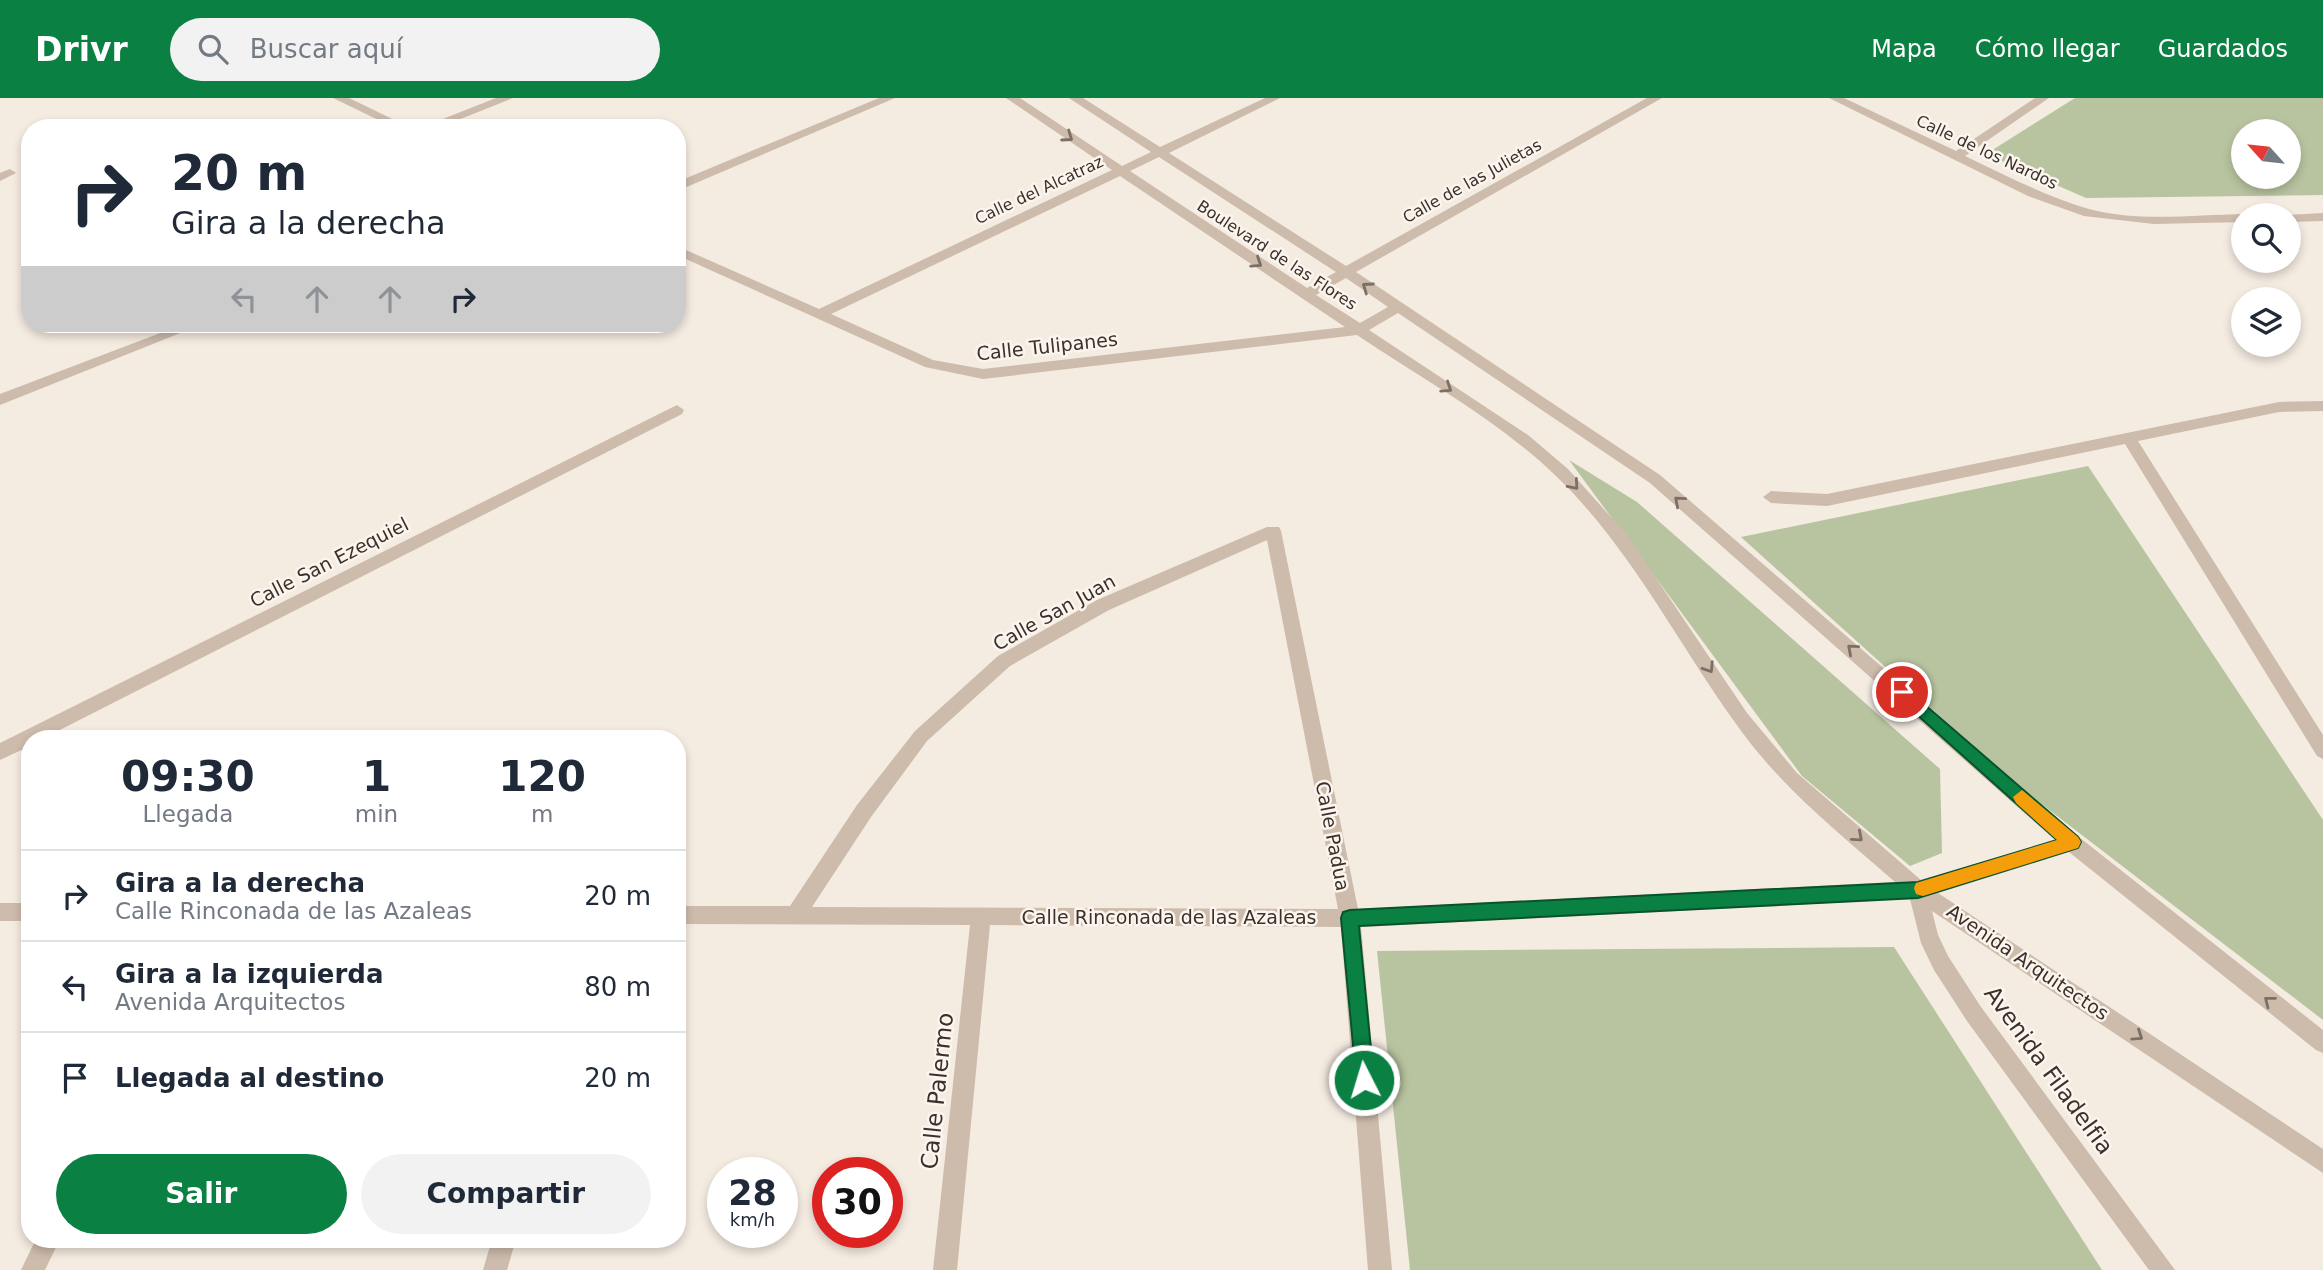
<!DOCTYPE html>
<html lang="es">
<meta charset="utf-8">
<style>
:root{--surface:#fff;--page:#f2f2f3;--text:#1f2937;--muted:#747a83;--line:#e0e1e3;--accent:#0b8043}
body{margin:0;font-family:"DejaVu Sans",sans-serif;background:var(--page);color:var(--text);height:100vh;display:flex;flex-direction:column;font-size:26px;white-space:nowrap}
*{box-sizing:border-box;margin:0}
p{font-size:23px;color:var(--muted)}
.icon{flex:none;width:38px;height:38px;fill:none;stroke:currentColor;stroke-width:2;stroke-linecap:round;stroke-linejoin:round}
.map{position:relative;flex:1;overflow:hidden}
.panel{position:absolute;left:21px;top:632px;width:665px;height:518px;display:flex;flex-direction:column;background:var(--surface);border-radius:28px;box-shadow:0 4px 10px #0003}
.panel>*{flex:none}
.hud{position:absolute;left:21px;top:21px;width:665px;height:214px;border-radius:28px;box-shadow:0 4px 10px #0003;background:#fff;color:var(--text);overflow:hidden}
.needle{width:46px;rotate:297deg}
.buttons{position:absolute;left:2231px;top:21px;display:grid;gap:14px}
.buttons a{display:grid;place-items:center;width:70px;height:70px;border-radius:50%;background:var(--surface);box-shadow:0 4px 10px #0003;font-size:35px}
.speed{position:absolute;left:707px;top:1059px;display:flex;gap:14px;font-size:35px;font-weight:700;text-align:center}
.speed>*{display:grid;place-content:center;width:91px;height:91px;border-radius:50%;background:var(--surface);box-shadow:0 4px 10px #0003;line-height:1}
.speed small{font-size:18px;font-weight:400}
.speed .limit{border:10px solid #d22;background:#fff;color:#111}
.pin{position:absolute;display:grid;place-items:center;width:60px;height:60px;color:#fff;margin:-30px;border:4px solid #fff;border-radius:50%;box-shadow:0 2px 7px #0007}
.me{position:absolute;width:77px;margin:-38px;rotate:355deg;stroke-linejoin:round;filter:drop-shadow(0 0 5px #0008)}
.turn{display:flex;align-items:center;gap:24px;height:147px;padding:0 35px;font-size:32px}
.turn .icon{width:91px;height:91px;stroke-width:2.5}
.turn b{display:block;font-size:49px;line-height:60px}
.lanes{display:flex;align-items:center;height:66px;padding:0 35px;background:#0003;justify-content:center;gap:35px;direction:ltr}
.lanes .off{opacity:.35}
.eta{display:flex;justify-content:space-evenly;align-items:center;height:119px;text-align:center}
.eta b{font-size:42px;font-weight:700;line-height:49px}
.button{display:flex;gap:14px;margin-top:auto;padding:14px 35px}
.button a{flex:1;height:80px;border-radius:42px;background:var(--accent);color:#fff;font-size:28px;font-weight:700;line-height:80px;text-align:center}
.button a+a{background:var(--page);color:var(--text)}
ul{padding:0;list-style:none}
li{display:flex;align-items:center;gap:21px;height:91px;padding:0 35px;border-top:2px solid var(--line)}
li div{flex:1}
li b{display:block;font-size:26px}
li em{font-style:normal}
header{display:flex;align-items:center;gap:42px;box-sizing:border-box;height:98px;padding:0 35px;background:var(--accent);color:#fff}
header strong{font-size:33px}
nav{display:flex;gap:38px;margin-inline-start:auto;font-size:24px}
.search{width:490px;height:63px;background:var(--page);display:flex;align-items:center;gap:18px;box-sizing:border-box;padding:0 24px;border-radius:38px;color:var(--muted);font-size:26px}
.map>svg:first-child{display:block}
.green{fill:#b8c4a0;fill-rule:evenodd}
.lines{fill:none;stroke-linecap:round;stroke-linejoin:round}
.minor{fill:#cdbbac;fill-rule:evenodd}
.oneway{stroke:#7d6f65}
.route{fill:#0b8043;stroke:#07532c;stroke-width:2}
.slow{fill:#f59e0b}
.labels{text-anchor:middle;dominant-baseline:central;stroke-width:5;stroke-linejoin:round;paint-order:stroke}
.far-street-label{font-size:16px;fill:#3b302b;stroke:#fbf5ee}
.street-label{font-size:19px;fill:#3b302b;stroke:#fbf5ee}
.near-street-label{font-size:23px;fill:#3b302b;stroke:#fbf5ee}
</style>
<header>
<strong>Drivr</strong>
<div class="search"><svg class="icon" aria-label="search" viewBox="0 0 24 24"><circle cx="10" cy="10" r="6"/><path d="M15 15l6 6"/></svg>Buscar aquí</div>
<nav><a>Mapa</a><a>Cómo llegar</a><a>Guardados</a></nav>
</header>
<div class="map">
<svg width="2323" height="1172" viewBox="0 0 2323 1172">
<rect width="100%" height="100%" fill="#f4ebe1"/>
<g class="green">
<path d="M2075 0H2323V97L2086 100 1986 56ZM2244 33H2289V79H2244Z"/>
<path d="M1569 362 1637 404 1940 671 1942 755 1910 768 1802 678Z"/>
<path d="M2088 368 2323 722V922L2014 685 1741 439Z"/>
<path d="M1894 849 2102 1172H1410L1377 853Z"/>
</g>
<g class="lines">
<g class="minor">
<path d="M333 0H349L411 30H395Z"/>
<path d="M496 0H513L438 30H420Z"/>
<path d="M879 0H895L677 93V84Z"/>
<path d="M1006 0H1020L1122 68 1151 54 1069 0H1083L1160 49 1265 0H1280L1169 55 1346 168 1647 0H1662L1356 174 1660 377 2079 739 2323 932V955L2316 952 2069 754 1938 795 2323 1051V1075L1932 813 1938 837 1948 858 1981 909 2175 1172H2149L1967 923 1934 872 1921 845 1910 801 1361 829 1392 1172H1368L1341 829 990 827 957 1172H933L970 827 677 826V808H790L857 707 915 633 998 558 1097 502 1267 429H1279L1281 433 1358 811 1895 784C1837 733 1779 688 1734 623 1676 542 1629 448 1556 378 1498 322 1424 282 1357 237L983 281 925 269 677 157V148L819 211 1112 72ZM1159 59 1336 174 1307 190 1130 73ZM1120 78 1345 229 983 271 933 262 831 216ZM1346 180 1388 209 1360 225 1316 197ZM1398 215 1650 385 2055 742 1921 782 1797 675 1747 615 1627 437 1568 371 1528 337 1369 232ZM1267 442 1338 811 812 809 871 719 927 643 1010 568 1109 512Z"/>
<path d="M1829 0H1844L1956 53 2035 0H2049L1965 58C2005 77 2045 98 2089 111 2136 124 2195 117 2244 116L2248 117H2244V124L2154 126 2084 118 2028 98Z"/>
<path d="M10 71 16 75 0 83V75Z"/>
<path d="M2323 115V123L2289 124V117H2285Z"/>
<path d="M184 226H203L0 307V296Z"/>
<path d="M2323 303V313L2279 314 2138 343 2323 637V661L2317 658 2125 346 1827 408 1771 405 1763 399 1771 393 1827 396 2279 304Z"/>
<path d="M677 307 684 312 682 316 44 640H30V648L0 662V645Z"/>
<rect x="0" y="805" width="30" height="18"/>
<path d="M36 1141H60L45 1172H21Z"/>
<path d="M492 1141H516L507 1172H483Z"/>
</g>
</g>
<defs><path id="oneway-chevron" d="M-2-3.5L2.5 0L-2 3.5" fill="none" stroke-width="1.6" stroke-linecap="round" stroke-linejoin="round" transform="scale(1.75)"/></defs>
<g class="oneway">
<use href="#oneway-chevron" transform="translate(1068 39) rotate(35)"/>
<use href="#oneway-chevron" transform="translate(1257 165) rotate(34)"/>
<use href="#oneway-chevron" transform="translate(1367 189) rotate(-145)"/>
<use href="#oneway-chevron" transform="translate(1447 290) rotate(34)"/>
<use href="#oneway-chevron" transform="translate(1574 387) rotate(49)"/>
<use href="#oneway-chevron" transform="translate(1679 403) rotate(-139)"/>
<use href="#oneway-chevron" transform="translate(1852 551) rotate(-139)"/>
<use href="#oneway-chevron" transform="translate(1709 570) rotate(57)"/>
<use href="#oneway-chevron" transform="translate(1858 739) rotate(41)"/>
<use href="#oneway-chevron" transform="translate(2269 903) rotate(-142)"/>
<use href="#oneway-chevron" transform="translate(2138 938) rotate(34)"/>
</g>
<path class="route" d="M1902 587 2078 739 2081 744 2078 750 1918 800 1359 828 1374 982 1371 989 1364 992 1357 989 1341 820 1343 814 1350 812 1918 784 2057 742 1896 598V589Z"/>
<path class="slow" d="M2022 692 2078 739 2081 744 2078 750 1923 798 1916 796 1914 790 1916 785 2057 742 2016 705 2013 699Z"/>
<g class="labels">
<g class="far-street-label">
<text transform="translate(1987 54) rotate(25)">Calle de los Nardos</text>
<text transform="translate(1472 83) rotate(-29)">Calle de las Julietas</text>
<text transform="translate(1039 92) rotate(-25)">Calle del Alcatraz</text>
<text transform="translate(1277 157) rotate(33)">Boulevard de las Flores</text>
</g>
<g class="street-label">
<text transform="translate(1047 248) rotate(-6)">Calle Tulipanes</text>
<text transform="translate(329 464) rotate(-27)">Calle San Ezequiel</text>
<text transform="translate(1054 514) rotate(-29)">Calle San Juan</text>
<text transform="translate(1333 738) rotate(79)">Calle Padua</text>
<text x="1169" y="819">Calle Rinconada de las Azaleas</text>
<text transform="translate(2028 864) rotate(34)">Avenida Arquitectos</text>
</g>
<g class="near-street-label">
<text transform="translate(2049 972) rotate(54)">Avenida Filadelfia</text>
<text transform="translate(937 993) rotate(-84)">Calle Palermo</text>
</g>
</g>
</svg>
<div class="buttons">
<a><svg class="needle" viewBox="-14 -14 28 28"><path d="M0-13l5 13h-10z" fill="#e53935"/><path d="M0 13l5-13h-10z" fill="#747a83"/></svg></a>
<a><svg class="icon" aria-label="search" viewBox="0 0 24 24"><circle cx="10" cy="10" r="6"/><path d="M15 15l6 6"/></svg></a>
<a><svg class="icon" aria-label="layers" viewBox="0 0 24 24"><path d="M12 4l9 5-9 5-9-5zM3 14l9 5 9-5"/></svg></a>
</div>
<div class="speed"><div>28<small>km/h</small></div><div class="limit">30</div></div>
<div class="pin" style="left:1902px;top:594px;background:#d93025"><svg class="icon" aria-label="arrive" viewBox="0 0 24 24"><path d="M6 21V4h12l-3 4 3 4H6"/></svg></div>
<svg class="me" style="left:1364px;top:982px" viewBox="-20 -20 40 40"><circle r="17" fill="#0b8043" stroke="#fff" stroke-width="3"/><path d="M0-11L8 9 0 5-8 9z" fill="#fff"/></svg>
<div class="hud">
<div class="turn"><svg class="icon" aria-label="right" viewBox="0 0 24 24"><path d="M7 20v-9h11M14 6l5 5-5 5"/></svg><div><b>20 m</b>Gira a la derecha</div></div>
<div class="lanes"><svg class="icon off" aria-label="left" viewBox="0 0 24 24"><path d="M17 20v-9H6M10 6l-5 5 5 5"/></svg><svg class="icon off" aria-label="ahead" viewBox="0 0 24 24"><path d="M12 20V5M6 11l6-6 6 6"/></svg><svg class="icon off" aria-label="ahead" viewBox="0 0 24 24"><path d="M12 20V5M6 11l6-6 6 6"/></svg><svg class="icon" aria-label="right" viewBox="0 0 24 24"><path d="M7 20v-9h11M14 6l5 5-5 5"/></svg></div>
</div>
<section class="panel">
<div class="eta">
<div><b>09:30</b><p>Llegada</p></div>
<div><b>1</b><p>min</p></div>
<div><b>120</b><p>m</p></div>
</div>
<ul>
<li><svg class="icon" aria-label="right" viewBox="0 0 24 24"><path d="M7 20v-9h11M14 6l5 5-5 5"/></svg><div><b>Gira a la derecha</b><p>Calle Rinconada de las Azaleas</p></div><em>20 m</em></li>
<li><svg class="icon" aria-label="left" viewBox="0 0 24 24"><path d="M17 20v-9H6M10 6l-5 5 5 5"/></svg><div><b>Gira a la izquierda</b><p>Avenida Arquitectos</p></div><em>80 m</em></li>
<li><svg class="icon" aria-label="arrive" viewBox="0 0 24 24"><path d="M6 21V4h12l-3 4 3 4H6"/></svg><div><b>Llegada al destino</b></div><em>20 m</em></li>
</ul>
<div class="button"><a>Salir</a><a>Compartir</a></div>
</section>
</div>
